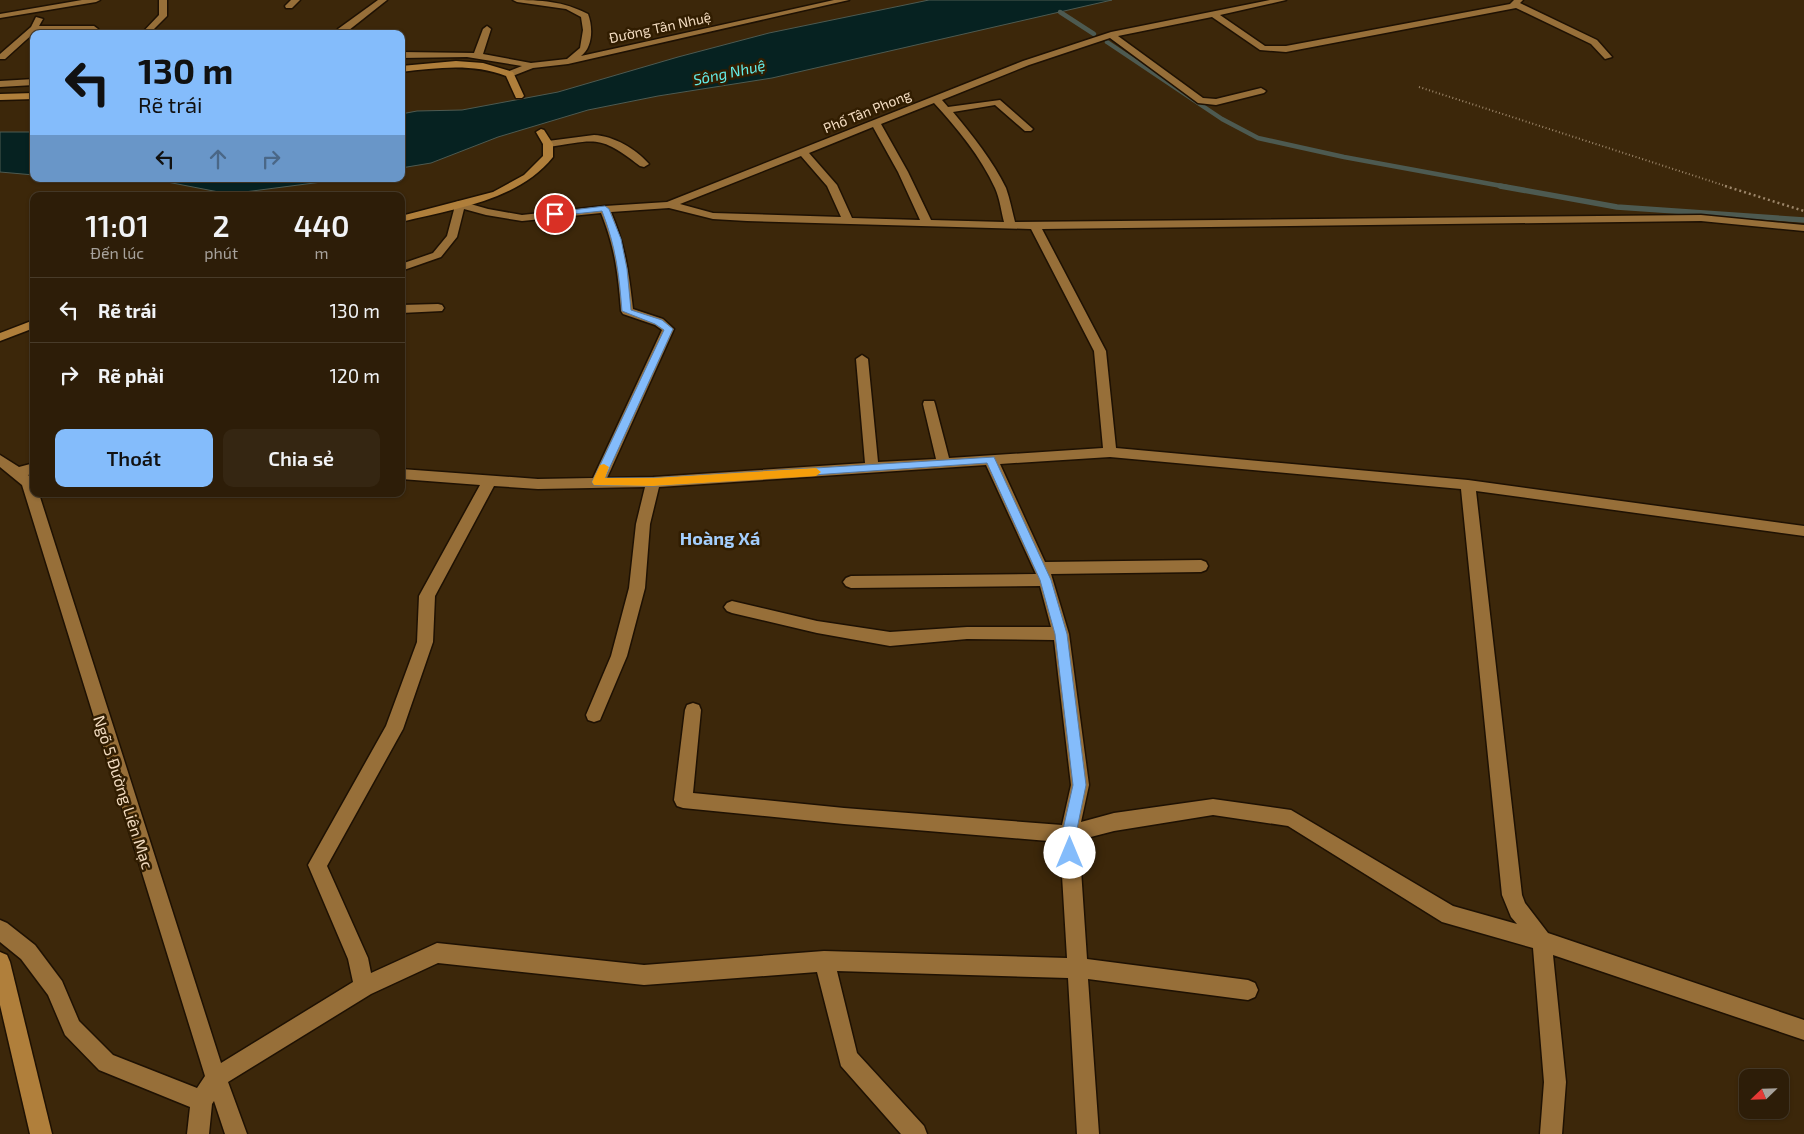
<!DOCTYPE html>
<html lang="vi">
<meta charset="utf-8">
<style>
:root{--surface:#2d1d08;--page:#352612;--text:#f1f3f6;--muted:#a7a29c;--line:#483b29;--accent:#84bcfb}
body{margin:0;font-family:"Exo 2",sans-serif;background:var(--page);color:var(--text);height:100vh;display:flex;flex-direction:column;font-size:19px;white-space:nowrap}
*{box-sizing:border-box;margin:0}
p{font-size:16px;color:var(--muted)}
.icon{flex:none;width:28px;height:28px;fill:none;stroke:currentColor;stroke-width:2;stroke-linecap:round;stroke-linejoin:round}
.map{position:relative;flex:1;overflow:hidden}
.sheet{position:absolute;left:30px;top:192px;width:375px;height:305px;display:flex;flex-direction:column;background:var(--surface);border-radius:10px;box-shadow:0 1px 4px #0004,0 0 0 1px var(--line)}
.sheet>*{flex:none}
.top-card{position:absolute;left:30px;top:30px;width:375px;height:152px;border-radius:10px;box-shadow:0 1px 4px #0004,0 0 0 1px var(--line);background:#84bcfb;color:#111;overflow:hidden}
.needle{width:32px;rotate:247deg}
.tools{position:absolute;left:1739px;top:1069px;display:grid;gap:10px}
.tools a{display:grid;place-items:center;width:50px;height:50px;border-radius:10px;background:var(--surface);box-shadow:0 1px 4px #0004,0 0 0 1px var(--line);font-size:25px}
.pin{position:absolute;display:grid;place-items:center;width:42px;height:42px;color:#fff;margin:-21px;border:2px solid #fff;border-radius:50%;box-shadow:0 1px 5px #0007}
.me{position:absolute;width:55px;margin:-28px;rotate:0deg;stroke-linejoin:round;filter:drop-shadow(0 0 4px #0008)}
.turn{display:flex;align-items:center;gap:18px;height:105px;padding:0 25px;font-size:22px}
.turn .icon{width:65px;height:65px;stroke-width:2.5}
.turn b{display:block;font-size:35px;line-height:42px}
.lanes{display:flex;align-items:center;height:48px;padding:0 25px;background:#0003;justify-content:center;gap:25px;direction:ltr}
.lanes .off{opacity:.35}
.eta{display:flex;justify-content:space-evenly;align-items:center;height:85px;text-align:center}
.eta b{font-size:30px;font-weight:600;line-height:35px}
.action{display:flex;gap:10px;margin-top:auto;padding:10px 25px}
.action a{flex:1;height:58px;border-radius:10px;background:var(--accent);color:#111;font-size:20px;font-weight:600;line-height:58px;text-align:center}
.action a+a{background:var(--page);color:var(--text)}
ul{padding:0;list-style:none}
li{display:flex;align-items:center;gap:15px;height:65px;padding:0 25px;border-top:1px solid var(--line)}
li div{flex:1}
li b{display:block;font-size:19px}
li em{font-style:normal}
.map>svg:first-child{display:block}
.water{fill:#062221;stroke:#4d5a51}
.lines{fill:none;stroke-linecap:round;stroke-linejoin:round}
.stream-far1{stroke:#4d5a51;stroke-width:4.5}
.stream{stroke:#4d5a51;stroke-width:5.5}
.minor-casing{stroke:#1e1103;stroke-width:3}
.major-casing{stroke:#1e1103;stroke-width:3}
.path-far1{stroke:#9c866a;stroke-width:2;stroke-dasharray:1 2.5;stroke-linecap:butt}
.path{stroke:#9c866a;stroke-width:2.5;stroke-dasharray:2 3;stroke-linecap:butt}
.minor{fill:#976f39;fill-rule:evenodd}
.major{fill:#b07f3b;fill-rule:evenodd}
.route{fill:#84bcfb;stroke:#567aa3}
.slow{fill:#f59e0b}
.labels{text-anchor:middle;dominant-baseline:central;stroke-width:5;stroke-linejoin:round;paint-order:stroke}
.far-street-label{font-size:14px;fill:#f3dcc1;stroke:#311d01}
.far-water-label{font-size:15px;font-style:italic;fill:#64ede9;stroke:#311d01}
.street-label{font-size:16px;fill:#f3dcc1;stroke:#311d01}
.neighbourhood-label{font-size:18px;font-weight:bold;fill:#a4cefd;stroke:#311d01}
</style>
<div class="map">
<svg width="1804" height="1134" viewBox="0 0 1804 1134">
<rect width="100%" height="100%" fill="#3c270a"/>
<g class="water">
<path d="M929 0H1112L772 78 658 96 588 110 498 137 431 163 401 168V114L417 111 462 110 558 92 678 57 769 33Z"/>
<path d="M0 132H34V175L0 172Z"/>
<path d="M102 179H345L229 194 162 181Z"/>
</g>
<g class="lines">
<g class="stream-far1">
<path d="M1060 12 1094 34"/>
<path d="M1107 42 1222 119 1258 138 1344 157 1507 187"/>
</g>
<path class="stream" d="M1500 186 1617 207 1804 220"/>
<defs>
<g id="minor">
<path d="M82 0H100L96 2 0 18V14Z"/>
<path d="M159 0H167V16L149 34H141L159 15Z"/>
<path d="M291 0H300L292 8H286L285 6Z"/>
<path d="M378 0H387L344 34H336L338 29Z"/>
<path d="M513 0C541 0 563 1 588 14 593 27 593 47 581 56L834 0H849L568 64 533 68 510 77 507 76V72L522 66 467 57 401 58V52L474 53 483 29 487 26 491 29 483 54 531 63 567 59 580 48 583 30 581 17 566 9 517 2Z"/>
<path d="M1270 0H1286L1220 15 1265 46H1286L1510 4 1514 0H1523L1520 3 1597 40 1612 57 1605 59 1591 44 1516 8 1286 52 1260 50 1212 17 1118 36 1203 98 1216 99 1261 88 1266 91 1264 93 1216 105 1198 103 1110 38 1029 65 942 100 948 107 1000 100 1033 129 1031 131H1025L995 105 953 112C972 135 993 161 1006 188 1010 199 1012 211 1015 222L1701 215 1804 225V231L1701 221 1042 229 1106 351 1116 448 1468 480 1804 526V536L1476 491 1522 895 1525 903 1548 933 1804 1020V1040L1553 955 1566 1082 1562 1134H1540L1544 1082 1533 948 1442 922 1288 826 1213 815 1114 831 1079 840 1087 959 1248 980 1255 983 1258 990 1255 997 1248 1000 1088 979 1099 1134H1077L1068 978 837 971 857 1053 924 1126 927 1134H901L841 1066 817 972 644 985 438 963 371 994 228 1082 247 1134H225L214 1101 212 1104 209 1134H187L190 1107 99 1070 65 1035 48 995 21 959 0 942V920L7 923 35 945 62 981 79 1021 113 1055 197 1088 205 1076 22 485 0 467V455L19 467 34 463V473L28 475 34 480V494H39L221 1063 353 982 348 959 308 865 386 726 417 642 419 596 480 485 401 479V469L538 479 593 478 662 330 655 325 623 314 621 311C618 273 615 248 601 213L522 221 486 215 464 209 457 237 441 257 401 271V264L433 253 447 236 456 202 460 201 488 209 522 215 605 206 667 202 1023 61 1111 32ZM934 103C957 128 981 157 995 188 1000 199 1001 211 1004 222L931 220 908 172 881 124ZM873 127 898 172 920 220 852 218 837 185 809 153ZM801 156 827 186 841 217 713 213 680 204ZM669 208 713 219 747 221 1031 229 1094 351 1103 448 949 458 935 404 934 401H924L923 404 936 459 878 462 868 359 862 355 856 359 865 463 653 477 607 478 674 329 663 319 633 309C629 273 625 245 611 212ZM1110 457 1461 489 1502 895 1511 917 1517 924 1453 906 1291 810 1213 799 1114 813 1081 822 1089 785 1069 634 1051 574 1201 572 1206 570 1208 566 1206 562 1201 560 1045 562 1000 464ZM986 465 1036 574 851 576 846 578 843 582 846 586 851 588 1040 586 1051 627H967L890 632 817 621 732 601 727 603 724 607 727 611 732 613 817 633 890 646 967 639 1054 640 1071 785 1062 825 844 808 693 793 701 710 699 705 693 703 687 705 685 710 674 800 677 806 683 808 844 824 1060 842 1067 958 824 951 644 965 437 943 371 973 368 958 327 866 403 729 433 642 435 596 494 486 538 489 645 487 636 524 629 588 611 656 586 715 588 720 594 722 600 720 627 656 645 588 650 524 659 487Z"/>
<path d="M36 17 43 19 39 26H94L98 29 94 34H85L87 31H36L5 59H0V54L31 27Z"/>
<path d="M34 79V85L0 87V81Z"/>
<path d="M594 135C614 136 636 149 649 164L644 167 640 166C599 134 597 140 548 147L543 144 548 141Z"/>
<path d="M438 304 442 305 444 308 442 311 401 313V305Z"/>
</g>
<g id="major">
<path d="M456 61 483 63 513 72 524 96 522 98H516L506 76C472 63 437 68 401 72V66Z"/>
<path d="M34 93V99L0 100V94Z"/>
<path d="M541 129 544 130 553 144V157C518 201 453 209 401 222V216L493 192 524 175 543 156V144L536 132Z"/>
<path d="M34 320V328L0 341V333Z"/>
<path d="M0 952 7 955 10 962 52 1134H30L0 1005Z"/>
</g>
</defs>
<use href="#minor" class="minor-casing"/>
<use href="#major" class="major-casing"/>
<path class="path-far1" d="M1419 87 1729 187"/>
<path class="path" d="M1725 186 1804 211"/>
<use href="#minor" class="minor"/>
<use href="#major" class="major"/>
</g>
<path class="route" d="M605 206 609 209 621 239 627 269 631 310 662 320 673 329 605 478H653L994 457 1051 580 1067 634 1086 785 1076 834 1077 853 1075 858 1070 860 1065 858 1062 834 1073 785 1055 634 1040 580 987 463 653 486 594 485 592 482 664 330 655 324 622 311C619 274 616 247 602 211L555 216 551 214 555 212Z"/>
<path class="slow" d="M604 464 609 467 605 478H653L816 468 821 472 816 476 653 486 594 485 592 482 600 465Z"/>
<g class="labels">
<g class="far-street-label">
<text transform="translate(660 27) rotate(-12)">Đường Tân Nhuệ</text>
<text transform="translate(867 111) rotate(-22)">Phố Tân Phong</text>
</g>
<g class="far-water-label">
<text transform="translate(729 72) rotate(-12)">Sông Nhuệ</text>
</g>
<g class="street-label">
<text transform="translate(124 792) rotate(72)">Ngõ 5 Đường Liên Mạc</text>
</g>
<g class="neighbourhood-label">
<text x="720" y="538">Hoàng Xá</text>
</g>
</g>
</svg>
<div class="tools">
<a><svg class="needle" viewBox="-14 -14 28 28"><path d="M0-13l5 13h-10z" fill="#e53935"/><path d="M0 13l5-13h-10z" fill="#a7a29c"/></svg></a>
</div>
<div class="pin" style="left:555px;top:214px;background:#d93025"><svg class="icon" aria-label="arrive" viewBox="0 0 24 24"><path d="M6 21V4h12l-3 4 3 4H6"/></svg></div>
<svg class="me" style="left:1070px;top:853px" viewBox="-20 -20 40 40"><circle r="19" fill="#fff"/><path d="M0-13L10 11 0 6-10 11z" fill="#84bcfb"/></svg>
<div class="top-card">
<div class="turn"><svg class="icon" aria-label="left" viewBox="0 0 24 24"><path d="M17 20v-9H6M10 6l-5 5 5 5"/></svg><div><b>130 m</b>Rẽ trái</div></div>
<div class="lanes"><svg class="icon" aria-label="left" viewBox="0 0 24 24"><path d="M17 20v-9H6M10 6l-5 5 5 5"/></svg><svg class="icon off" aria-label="ahead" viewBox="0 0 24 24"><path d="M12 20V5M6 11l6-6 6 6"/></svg><svg class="icon off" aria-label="right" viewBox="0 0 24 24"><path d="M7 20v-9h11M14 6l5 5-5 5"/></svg></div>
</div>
<section class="sheet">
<div class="eta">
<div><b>11:01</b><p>Đến lúc</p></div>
<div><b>2</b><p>phút</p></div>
<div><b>440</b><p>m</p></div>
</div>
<ul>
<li><svg class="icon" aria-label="left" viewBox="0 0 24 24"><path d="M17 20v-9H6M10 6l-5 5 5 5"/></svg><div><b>Rẽ trái</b></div><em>130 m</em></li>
<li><svg class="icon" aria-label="right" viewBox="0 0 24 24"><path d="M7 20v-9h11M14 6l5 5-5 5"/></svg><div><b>Rẽ phải</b></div><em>120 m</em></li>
</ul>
<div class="action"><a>Thoát</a><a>Chia sẻ</a></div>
</section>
</div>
